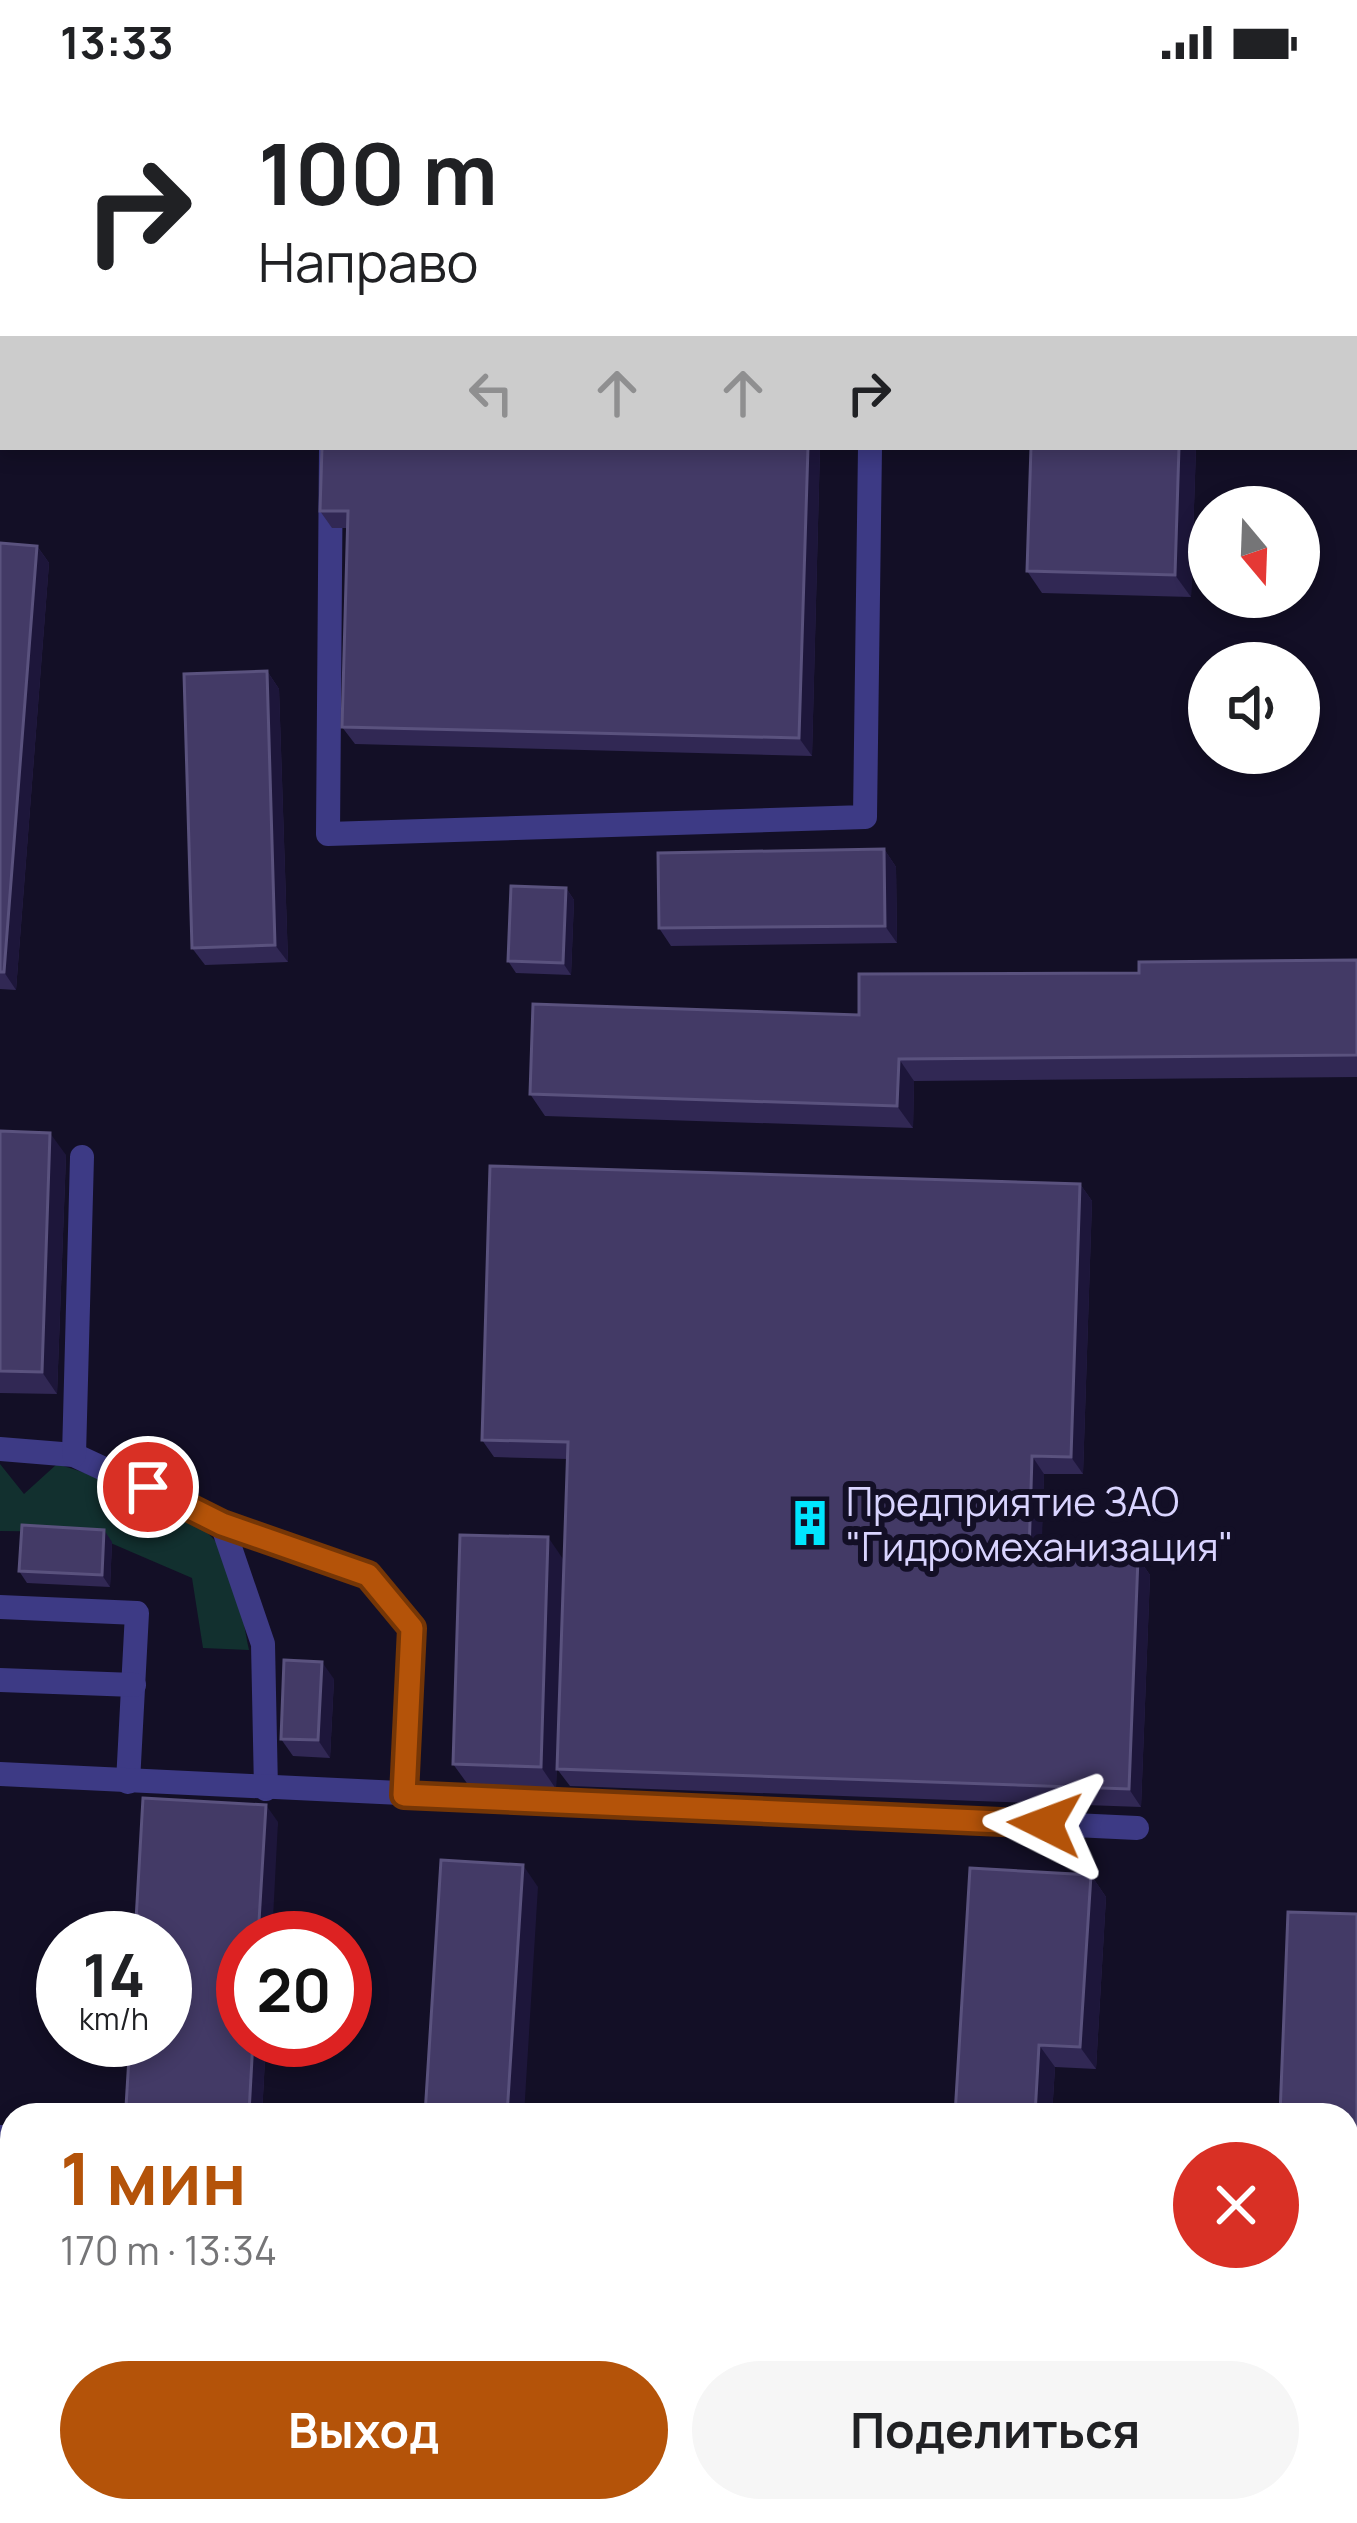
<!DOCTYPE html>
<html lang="ru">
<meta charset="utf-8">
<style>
:root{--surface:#fff;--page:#f6f6f6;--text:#202124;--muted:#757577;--accent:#b45309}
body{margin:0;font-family:Manrope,sans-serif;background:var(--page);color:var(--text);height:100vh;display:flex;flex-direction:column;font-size:45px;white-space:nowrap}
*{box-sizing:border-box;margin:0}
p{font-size:39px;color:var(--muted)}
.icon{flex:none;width:66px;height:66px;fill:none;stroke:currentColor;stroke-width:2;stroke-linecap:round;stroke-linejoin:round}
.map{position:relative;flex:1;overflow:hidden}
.details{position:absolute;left:0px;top:2019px;width:1359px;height:420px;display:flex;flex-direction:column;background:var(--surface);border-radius:36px 36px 0 0;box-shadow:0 6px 18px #0003}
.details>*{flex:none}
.guide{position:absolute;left:0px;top:0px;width:1359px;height:366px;box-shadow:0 6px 18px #0003;background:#fff;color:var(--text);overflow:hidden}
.needle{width:78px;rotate:161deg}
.controls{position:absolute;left:1188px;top:402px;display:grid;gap:24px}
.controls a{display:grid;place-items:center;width:132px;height:132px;border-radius:50%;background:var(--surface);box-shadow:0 6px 18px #0003;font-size:60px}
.speed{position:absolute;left:36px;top:1827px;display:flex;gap:24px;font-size:60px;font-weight:700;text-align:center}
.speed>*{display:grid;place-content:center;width:156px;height:156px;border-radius:50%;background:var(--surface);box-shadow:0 6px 18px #0003;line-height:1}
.speed small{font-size:30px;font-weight:400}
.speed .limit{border:18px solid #d22;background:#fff;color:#111}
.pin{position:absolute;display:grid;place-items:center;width:102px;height:102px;color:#fff;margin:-51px;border:6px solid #fff;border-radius:50%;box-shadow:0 3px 12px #0007}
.me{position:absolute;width:132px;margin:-66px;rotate:273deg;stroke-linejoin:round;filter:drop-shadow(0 0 9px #0008)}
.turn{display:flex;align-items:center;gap:42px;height:252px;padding:0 60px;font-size:54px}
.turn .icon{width:156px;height:156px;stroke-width:2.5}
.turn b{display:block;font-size:84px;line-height:102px}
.lanes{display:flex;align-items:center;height:114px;padding:0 60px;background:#0003;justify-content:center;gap:60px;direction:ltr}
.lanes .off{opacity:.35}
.round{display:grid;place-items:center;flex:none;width:126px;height:126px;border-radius:63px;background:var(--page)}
.overview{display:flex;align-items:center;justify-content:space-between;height:204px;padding:0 60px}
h1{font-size:72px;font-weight:700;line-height:90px;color:var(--accent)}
.cta{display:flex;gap:24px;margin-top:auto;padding:24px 60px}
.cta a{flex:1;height:138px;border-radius:72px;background:var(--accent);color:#fff;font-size:48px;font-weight:700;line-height:138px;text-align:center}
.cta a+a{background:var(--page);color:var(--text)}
.status{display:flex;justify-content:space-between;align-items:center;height:84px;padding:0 60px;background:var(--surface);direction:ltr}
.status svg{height:33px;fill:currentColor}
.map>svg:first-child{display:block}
.green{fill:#12302f}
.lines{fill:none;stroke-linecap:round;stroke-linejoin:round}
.service{stroke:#3d3a85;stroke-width:24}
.wall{fill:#312854}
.shaded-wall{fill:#1d163a}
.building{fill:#433a66;stroke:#5a527e;stroke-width:3}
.route-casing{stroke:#753606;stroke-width:30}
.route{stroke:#b45309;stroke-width:21}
.labels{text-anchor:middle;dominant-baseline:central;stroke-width:12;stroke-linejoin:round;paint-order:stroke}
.poi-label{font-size:39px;fill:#d9d4ff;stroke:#130f26;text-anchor:start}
</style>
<div class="status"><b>13:33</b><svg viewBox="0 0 49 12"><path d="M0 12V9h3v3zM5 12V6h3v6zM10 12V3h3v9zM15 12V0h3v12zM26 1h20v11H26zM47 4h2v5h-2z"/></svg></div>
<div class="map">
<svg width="1357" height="2439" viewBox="0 0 1357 2439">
<rect width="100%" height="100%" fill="#130f26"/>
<path class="green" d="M0 1380 24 1410 57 1380C95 1391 192 1427 216 1458 237 1487 242 1532 249 1566L203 1564 192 1494 85 1448 0 1447Z"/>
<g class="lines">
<g class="service">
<path d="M335 3V0"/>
<path d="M876 3V0"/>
<path d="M331 363 328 750 865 733 870 363"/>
<path d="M0 1365 74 1371 222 1440 263 1560 266 1705"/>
<path d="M74 1371 82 1073"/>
<path d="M222 1440 368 1491 412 1544 404 1711"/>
<path d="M0 1523 137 1529 128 1698"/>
<path d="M0 1596 134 1601"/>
<path d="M0 1690 1137 1744"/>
<path d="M0 2053 12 2054"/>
<path d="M0 2258 12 2259"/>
</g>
</g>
<g class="wall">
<path d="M322 363H820L812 672 355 660 342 643 348 444H332L320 427Z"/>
<path d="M1031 363H1196L1191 513 1042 509 1027 487Z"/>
<path d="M0 459 37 462 49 479 16 906 0 905Z"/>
<path d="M267 587 279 605 288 878 205 881 192 864Z"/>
<path d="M884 765 896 783 897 859 671 862 659 844Z"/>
<path d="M566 804 574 816 571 891 516 889 508 877Z"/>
<path d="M1357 876V993L914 997 913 1044 545 1032 530 1010 859 931 1139 889Z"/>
<path d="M0 1047 66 1071 57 1310 0 1309Z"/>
<path d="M1080 1100 1092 1117 1083 1390H1044L1041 1471 1138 1474 1150 1491 1141 1723 570 1702 557 1685 568 1375 494 1373 482 1356Z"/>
<path d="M112 1458 110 1503 27 1499 19 1487Z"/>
<path d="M563 1475 556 1705 469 1702 453 1680Z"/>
<path d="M334 1595 330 1674 293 1672 281 1655Z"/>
<path d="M278 1738 243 1956H266L262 2031H132L126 2023Z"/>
<path d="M1091 1791 1106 1813 1096 1985 1055 1983 1052 2031H955Z"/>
<path d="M1357 1830V2073H1347V2031Z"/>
<path d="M0 2086 12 2087V2188L0 2187Z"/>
<path d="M0 2336 12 2337V2427H215V2439H113L2 2435 0 2439Z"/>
</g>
<g class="shaded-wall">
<rect x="1191" y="0" width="16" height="3"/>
<path d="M808 363H820L812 672 799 654Z"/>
<path d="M1179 363H1196L1191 513 1175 491Z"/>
<path d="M37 462 49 479 16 906 4 888Z"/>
<path d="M267 587 279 605 288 878 275 861Z"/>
<path d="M884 765 896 783 897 859 885 842Z"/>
<path d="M566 804 574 816 571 891 563 879Z"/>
<path d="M899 975 914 997 913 1044 897 1022Z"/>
<path d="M50 1049 66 1071 57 1310 42 1288Z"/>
<path d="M1080 1100 1092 1117 1083 1390 1071 1373Z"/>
<path d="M1032 1372 1044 1390 1041 1488 1029 1470Z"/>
<path d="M104 1446 112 1458 110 1503 102 1491Z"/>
<path d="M548 1453 563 1475 556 1705 541 1683Z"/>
<path d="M1138 1474 1150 1491 1141 1723 1129 1705Z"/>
<path d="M322 1578 334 1595 330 1674 318 1656Z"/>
<path d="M266 1721 278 1738 272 1854H258Z"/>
<path d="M523 1781 538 1803 524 2031H507Z"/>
<path d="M1091 1791 1106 1813 1096 1985 1080 1963Z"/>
<path d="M253 1956H266L262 2031H250L249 2029Z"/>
<path d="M1039 1961 1055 1983 1052 2031H1035Z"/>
<path d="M1356 2092 1357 2184 1347 2250V2153Z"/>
<rect x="199" y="2427" width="16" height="12"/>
<path d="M526 2427H543L542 2439H526Z"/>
<path d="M644 2427H661L660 2439H643Z"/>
<path d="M752 2427H770L769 2439H752Z"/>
<path d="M1211 2427H1228L1227 2439H1210Z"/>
</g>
<g class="building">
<path d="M0 0H55V3H3V208L0 207Z"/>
<path d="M400 0H818V3H399Z"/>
<rect x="1043" y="0" width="148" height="3"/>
<rect x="0" y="213" width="3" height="98"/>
<path d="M322 363H808L799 654 342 643 348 427H320Z"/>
<path d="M1031 363H1179L1175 491 1027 487Z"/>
<path d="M0 459 37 462 4 888H0Z"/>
<path d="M267 587 275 861 192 864 184 590Z"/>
<path d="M884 765 885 842 659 844 658 769Z"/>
<path d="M511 802 566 804 563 879 508 877Z"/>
<path d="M1357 876V971L899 975 897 1022 530 1010 533 920 859 931V890L1139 889V878Z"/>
<path d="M0 1047 50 1049 42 1288 0 1287Z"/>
<path d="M490 1082 1080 1100 1071 1373 1032 1372 1029 1470 1138 1474 1129 1705 557 1685 568 1358 482 1356Z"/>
<path d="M22 1441 104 1446 102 1491 19 1487Z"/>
<path d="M460 1451 548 1453 541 1683 453 1680Z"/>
<path d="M284 1576 322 1578 318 1656 281 1655Z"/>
<path d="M143 1714 266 1721 258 1854H243V1956H253L249 2029 126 2023 130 1956H165V1854H135Z"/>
<path d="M441 1776 523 1781 507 2031H425Z"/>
<path d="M970 1784 1091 1791 1080 1963 1039 1961 1035 2031H955Z"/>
<path d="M1288 1828 1357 1830V2052L1347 2051V2031H1280Z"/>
<path d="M0 2086 12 2087V2167L0 2166Z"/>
<path d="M1347 2091 1356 2092 1347 2153Z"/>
<path d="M0 2336 12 2337V2414H0Z"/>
<path d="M156 2427H199V2439H155Z"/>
<path d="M379 2427H526V2439H378Z"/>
<path d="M560 2427H644L643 2439H559Z"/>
<path d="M676 2427H752V2439H675Z"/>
<path d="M1093 2427H1211L1210 2439H1093Z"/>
</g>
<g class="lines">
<defs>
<path id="route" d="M148 1403 222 1440 368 1491 412 1544 404 1711 1045 1740"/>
</defs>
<use href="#route" class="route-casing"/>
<use href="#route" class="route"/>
</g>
<defs>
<symbol id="building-bare" viewBox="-9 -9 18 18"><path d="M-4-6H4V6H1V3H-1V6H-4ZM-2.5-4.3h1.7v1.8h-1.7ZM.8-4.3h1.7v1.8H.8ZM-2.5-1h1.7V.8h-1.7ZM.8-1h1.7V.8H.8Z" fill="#00e5ff" stroke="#130f26" stroke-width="2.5" paint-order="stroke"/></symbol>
</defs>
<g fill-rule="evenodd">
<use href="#building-bare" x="777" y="1406" width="66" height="66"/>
</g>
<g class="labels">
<g class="poi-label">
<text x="846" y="1417">Предприятие ЗАО<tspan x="846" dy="45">"Гидромеханизация"</tspan></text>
</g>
</g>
</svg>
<div class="controls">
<a><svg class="needle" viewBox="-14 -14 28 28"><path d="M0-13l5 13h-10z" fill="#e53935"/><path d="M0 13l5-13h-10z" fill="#757577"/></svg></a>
<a><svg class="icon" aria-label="sound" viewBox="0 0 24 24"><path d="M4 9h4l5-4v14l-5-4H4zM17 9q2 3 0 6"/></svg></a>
</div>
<div class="speed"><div>14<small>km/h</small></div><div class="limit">20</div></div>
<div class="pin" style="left:148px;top:1403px;background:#d93025"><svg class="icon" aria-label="arrive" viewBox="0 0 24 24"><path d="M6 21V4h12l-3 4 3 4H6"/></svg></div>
<svg class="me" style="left:1045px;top:1740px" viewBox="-20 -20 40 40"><path d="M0-17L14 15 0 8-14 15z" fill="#b45309" stroke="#fff" stroke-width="4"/></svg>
<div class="guide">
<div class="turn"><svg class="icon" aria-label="right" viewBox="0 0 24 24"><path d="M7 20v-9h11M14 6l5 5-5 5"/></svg><div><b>100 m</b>Направо</div></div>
<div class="lanes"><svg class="icon off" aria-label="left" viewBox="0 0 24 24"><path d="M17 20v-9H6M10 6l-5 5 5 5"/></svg><svg class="icon off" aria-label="ahead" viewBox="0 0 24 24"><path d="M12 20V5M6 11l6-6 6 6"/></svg><svg class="icon off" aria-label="ahead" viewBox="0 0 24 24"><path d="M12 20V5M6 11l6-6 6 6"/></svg><svg class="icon" aria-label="right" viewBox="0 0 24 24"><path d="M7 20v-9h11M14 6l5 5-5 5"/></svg></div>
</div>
<section class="details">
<div class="overview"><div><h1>1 мин</h1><p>170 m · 13:34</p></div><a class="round" style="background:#d93025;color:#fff"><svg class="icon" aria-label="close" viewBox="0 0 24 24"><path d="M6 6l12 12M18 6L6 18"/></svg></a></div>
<div class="cta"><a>Выход</a><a>Поделиться</a></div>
</section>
</div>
